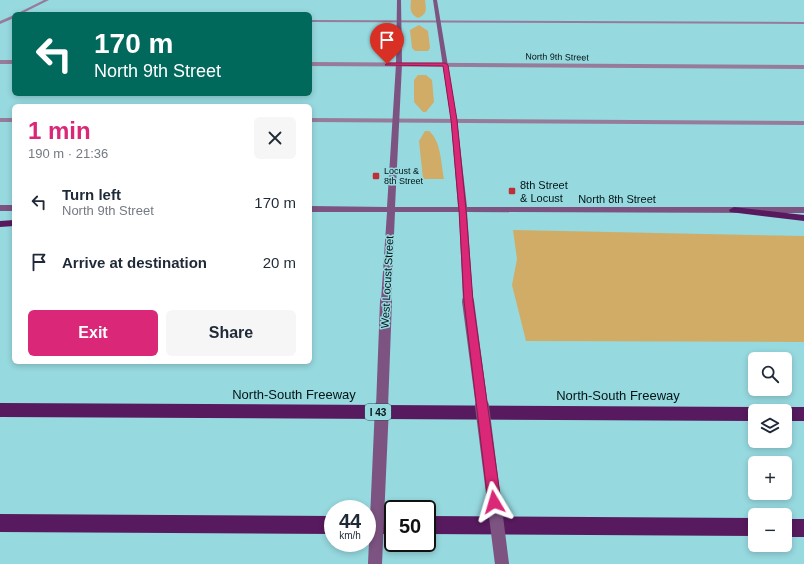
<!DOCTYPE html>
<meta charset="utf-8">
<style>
:root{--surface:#fff;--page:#f6f6f7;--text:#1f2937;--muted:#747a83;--accent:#db2777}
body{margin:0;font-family:Arial,sans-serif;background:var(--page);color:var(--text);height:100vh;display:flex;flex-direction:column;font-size:15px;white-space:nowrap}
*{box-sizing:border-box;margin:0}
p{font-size:13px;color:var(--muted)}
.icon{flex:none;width:22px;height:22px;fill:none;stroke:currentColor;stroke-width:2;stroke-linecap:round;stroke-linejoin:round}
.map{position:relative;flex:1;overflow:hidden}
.details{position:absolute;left:12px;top:104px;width:300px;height:260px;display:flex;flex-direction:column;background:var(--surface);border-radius:6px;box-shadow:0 2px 6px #0003}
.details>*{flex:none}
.banner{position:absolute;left:12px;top:12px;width:300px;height:84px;border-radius:6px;box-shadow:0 2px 6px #0003;background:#00695c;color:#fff;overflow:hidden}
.tools{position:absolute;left:748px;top:352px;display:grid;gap:8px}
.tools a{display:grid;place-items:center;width:44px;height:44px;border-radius:6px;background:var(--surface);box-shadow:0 2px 6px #0003;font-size:20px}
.speed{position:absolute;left:324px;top:500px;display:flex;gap:8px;font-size:20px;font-weight:700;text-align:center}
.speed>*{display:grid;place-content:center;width:52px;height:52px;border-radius:50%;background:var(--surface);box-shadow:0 2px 6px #0003;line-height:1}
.speed small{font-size:10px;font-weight:400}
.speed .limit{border:2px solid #111;border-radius:6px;background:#fff;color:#111}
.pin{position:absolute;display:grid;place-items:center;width:34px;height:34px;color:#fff;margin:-41px -17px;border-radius:50% 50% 50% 0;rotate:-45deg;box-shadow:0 0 4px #0007}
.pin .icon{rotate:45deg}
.me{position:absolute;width:44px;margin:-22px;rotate:353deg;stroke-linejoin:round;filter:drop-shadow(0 0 3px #0008)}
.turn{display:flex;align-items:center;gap:14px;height:84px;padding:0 16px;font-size:18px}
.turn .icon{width:52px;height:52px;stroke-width:2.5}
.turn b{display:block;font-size:28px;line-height:34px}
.round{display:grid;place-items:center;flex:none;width:42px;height:42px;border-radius:6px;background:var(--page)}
.summary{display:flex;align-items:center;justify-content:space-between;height:68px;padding:0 16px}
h1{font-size:24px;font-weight:800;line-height:30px;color:var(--accent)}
.action{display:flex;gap:8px;margin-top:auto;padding:8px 16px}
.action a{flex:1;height:46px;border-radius:6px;background:var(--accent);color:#fff;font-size:16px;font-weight:800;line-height:46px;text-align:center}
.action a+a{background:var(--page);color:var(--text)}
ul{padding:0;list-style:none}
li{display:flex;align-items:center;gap:12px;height:60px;padding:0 16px}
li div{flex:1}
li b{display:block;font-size:15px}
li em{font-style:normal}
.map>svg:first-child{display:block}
.green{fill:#d0ac67}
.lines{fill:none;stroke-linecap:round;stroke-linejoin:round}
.lane{fill:#977b9a;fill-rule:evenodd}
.street{fill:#977b9a;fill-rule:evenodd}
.secondary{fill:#7c5381;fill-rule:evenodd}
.highway{fill:#571a5e;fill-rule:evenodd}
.secondary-bridge-far1{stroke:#7c5381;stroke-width:12}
.secondary-bridge{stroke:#7c5381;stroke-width:14}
.route{fill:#db2777;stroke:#8e194d}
.poi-dot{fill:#bf2f37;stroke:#96d9df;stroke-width:1.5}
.labels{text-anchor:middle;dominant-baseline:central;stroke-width:3;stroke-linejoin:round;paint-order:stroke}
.far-street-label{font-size:9px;fill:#001416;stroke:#96d9df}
.far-poi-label{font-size:9px;fill:#001416;stroke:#96d9df;text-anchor:start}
.shield{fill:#96d9df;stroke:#2d4f52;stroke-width:1}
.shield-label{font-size:10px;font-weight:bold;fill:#001416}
.poi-label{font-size:11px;fill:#001416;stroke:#96d9df;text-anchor:start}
.street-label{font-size:11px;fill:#001416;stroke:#96d9df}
.near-street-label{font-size:13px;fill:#001416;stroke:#96d9df}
</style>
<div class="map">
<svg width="804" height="564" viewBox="0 0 804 564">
<rect width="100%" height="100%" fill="#96d9df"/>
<g class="green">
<path d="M411 0H425C426 9 428 14 418 18 410 14 410 9 411 0Z"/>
<path d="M419 25 428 31 430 48 428 51H415L412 48 410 30Z"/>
<path d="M418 75H426L432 80 434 102 426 112H423L414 102V80Z"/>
<path d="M425 131H429C441 141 441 163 444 179H423L419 141Z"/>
<path d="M513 230 804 236V342L526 341 512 285 517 259Z"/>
</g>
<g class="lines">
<g class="lane">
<path d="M310 20 804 22V24L310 22Z"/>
<rect x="0" y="118" width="14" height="4"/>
<path d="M310 118 804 121V125L310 122Z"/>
</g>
<g class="street">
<path d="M44 0H49L21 14H16Z"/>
<path d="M14 15V18L0 24V21Z"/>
<rect x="0" y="60" width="14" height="4"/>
<path d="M310 62 804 65V69L310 66Z"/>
</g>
<g class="secondary">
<path d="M397 0H401L402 64 395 207H458L451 120 433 0H437L457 120 467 207H804V213L467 212 473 301 472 304H464L463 301 459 212H395L391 301 390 304H382L381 301 387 212H310V206L387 207 396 64Z"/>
<rect x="0" y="205" width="14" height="6"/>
</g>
<g class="highway">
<path d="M734 207 804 215V221L730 212 729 210Z"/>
<path d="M14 220V226L0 227V221Z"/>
<path d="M0 403 755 407 761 411H755V421L0 417Z"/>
<path d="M785 407H804V421H785V411H779Z"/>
<path d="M0 514 333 516V534L0 532Z"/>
<rect x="367" y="516" width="26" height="18"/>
<path d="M427 516 755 518V536L427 534Z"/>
<rect x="785" y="519" width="19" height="18"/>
</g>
<g class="secondary-bridge-far1">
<path d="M468 301 482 407"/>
<path d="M382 407 386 301"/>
</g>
<g class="secondary-bridge">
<path d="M482 406 502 564"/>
<path d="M375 564 382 406"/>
</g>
</g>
<path class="route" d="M387 63H445L448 65 457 120 466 210 473 301 501 502 499 507 494 509 490 507 488 502 464 301 459 210 451 120 443 66 385 65Z"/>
<g class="poi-dot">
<rect x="372" y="172" width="8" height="8" rx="2"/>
<rect x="508" y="187" width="8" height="8" rx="2"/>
</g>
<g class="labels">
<g class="far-street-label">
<text transform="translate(557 57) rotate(1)">North 9th Street</text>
</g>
<g class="far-poi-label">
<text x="384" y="171">Locust &amp;<tspan x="384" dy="10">8th Street</tspan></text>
</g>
<rect class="shield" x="365" y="404" width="26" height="16" rx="3"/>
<g class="shield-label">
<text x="378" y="412">I 43</text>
</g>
<g class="poi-label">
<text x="520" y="185">8th Street<tspan x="520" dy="13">&amp; Locust</tspan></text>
</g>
<g class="street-label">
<text x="617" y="199">North 8th Street</text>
<text transform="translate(387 282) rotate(-87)">West Locust Street</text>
</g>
<g class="near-street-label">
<text x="294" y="394">North-South Freeway</text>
<text x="618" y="395">North-South Freeway</text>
</g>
</g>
</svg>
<div class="tools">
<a><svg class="icon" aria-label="search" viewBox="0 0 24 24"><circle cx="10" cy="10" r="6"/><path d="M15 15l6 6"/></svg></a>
<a><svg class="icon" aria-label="layers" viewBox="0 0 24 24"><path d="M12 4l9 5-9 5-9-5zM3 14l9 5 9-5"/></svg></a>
<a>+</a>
<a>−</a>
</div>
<div class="speed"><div>44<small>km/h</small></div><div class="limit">50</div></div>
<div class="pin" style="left:387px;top:64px;background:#d93025"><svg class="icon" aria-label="arrive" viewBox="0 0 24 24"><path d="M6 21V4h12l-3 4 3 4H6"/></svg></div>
<svg class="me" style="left:494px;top:502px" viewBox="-20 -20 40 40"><path d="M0-17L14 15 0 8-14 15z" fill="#db2777" stroke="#fff" stroke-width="4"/></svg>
<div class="banner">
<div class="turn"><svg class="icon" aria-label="left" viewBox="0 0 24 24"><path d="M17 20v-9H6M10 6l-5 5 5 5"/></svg><div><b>170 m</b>North 9th Street</div></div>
</div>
<section class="details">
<div class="summary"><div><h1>1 min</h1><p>190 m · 21:36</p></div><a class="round"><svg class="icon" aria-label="close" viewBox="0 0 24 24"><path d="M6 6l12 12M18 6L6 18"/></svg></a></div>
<ul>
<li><svg class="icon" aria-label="left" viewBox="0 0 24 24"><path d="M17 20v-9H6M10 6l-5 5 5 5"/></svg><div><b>Turn left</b><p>North 9th Street</p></div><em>170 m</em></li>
<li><svg class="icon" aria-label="arrive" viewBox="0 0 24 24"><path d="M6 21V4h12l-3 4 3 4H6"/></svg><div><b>Arrive at destination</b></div><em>20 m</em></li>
</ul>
<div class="action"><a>Exit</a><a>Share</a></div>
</section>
</div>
